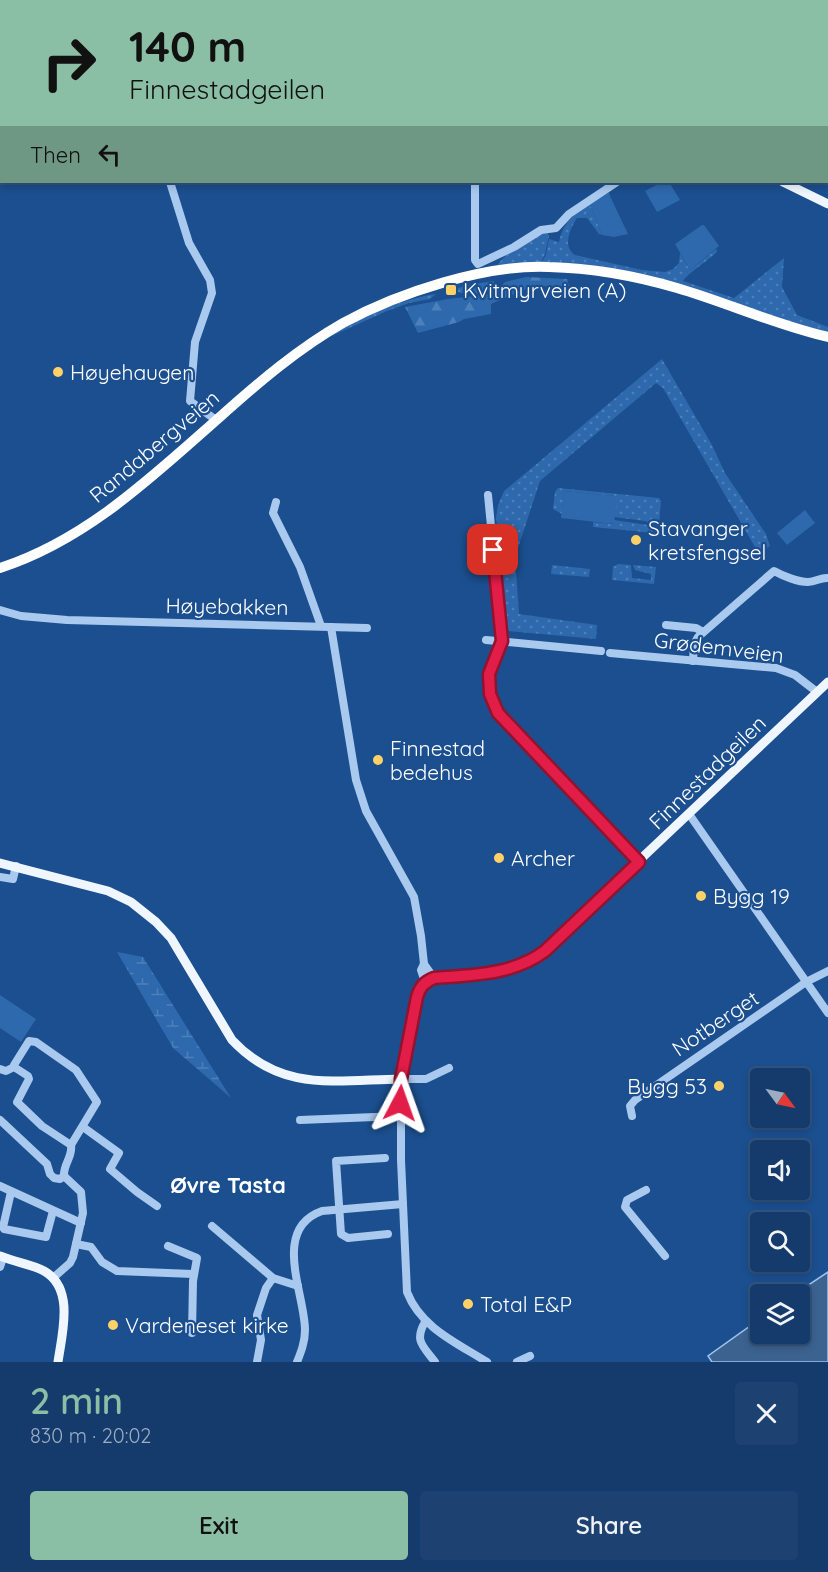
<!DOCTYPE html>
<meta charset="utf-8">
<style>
:root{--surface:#143b6b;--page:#1d4271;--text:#f1f3f6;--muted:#9dadc1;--line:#33557e;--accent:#8abfa5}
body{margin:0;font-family:Quicksand,sans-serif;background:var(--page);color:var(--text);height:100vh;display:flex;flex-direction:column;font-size:22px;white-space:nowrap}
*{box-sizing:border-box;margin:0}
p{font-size:20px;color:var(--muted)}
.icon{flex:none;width:33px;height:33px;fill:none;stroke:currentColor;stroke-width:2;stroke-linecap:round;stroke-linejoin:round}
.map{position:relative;height:1362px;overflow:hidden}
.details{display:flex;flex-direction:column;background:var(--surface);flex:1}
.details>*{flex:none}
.banner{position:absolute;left:0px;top:0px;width:828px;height:183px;box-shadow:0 3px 9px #0003,0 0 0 2px var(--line);background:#8abfa5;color:#111;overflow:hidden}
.needle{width:39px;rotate:123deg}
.fabs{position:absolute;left:750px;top:1068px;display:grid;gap:12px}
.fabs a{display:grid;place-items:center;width:60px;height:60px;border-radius:6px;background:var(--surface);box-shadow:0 3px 9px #0003,0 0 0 2px var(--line);font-size:30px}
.pin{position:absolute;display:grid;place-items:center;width:51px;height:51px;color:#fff;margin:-26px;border-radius:12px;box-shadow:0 3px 9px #0006}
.me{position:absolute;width:66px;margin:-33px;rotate:4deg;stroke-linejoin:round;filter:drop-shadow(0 0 4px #0008)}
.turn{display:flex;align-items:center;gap:21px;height:126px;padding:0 30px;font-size:27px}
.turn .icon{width:78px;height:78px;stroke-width:2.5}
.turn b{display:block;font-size:42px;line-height:51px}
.then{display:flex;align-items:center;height:57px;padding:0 30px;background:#0003;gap:12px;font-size:22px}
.round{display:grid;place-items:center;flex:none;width:63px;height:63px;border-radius:6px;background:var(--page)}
.summary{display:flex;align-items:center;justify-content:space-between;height:102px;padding:0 30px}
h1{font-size:36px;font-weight:600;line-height:45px;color:var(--accent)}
.primary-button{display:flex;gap:12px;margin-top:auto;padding:12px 30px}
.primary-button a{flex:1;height:69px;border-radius:6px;background:var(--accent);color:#111;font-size:24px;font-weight:600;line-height:69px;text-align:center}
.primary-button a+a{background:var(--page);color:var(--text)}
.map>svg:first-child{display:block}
.grass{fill:url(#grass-dots)}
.forest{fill:url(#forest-firs)}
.wetland{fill:url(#wetland-marsh)}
.garden{fill:#2e69ad}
.water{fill:#3c6290;stroke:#9cc4f0;stroke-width:1.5}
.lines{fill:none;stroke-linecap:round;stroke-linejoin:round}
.minor{stroke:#a9c9ee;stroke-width:8}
.major{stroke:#f0f6ff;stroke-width:9}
.highway{stroke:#fff;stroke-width:10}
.route-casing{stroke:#92132f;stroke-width:15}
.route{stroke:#e11d48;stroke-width:10}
.poi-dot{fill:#ffd166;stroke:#1b4f8f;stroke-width:2}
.labels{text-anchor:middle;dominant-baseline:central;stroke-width:4.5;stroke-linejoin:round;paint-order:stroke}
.poi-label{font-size:21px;fill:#fff;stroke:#1b4f8f;text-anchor:start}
.street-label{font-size:21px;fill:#fff;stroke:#1b4f8f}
.neighbourhood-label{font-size:22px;font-weight:bold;fill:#fff;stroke:#1b4f8f}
</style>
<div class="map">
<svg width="828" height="1362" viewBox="0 0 828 1362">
<defs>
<pattern id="grass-dots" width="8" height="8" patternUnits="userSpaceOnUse" patternTransform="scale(1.5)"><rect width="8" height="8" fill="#2e69ad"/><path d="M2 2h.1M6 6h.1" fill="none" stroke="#4d80b9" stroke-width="1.8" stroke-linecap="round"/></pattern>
<pattern id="forest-firs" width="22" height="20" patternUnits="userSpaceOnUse" patternTransform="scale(1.5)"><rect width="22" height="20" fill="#2e69ad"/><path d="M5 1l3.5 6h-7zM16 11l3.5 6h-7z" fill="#4d80b9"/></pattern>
<pattern id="wetland-marsh" width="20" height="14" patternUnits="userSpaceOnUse" patternTransform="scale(1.5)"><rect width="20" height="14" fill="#2e69ad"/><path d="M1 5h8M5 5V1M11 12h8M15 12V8" fill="none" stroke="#4d80b9"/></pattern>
</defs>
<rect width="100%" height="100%" fill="#1b4f8f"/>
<g class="grass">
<path d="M589 202 602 235 599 234 587 218H577C570 229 562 246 575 255L642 270 665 272 673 269 679 263 680 253 690 270 716 249 717 252C710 259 686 275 683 281L734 298 784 258 782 287 797 315 828 327V333L733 304 566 264 562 260 563 264 542 263 546 254 549 239 559 242C563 223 574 214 589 202Z"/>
<path d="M542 232H547L549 236 545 254 541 263 496 267C505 252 527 242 542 232Z"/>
<path d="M494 281 493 287C484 296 464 296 453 290L467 285Z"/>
<path d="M436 294 430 299 409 303 387 311 327 338C348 320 409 297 436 294Z"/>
<path d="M662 359 712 445 725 473 766 534 770 546 762 551 755 547 663 388 656 383 540 481 515 557 519 614 597 625 596 639 507 631 496 518 498 505 504 491Z"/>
<path d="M558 488 659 498 661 501 659 524 656 525 645 521 614 517 616 496 564 491 562 514 553 509 555 492Z"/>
<path d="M614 520 648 525 654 533 593 527V522L613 524Z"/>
<path d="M618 564 631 565 632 578 651 580V574L635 570 633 565 656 567 654 584 612 580 613 567Z"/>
<path d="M552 565 590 569 589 577 551 574Z"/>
</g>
<path class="forest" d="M526 277 567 279 569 286H533L491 304V314L464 319 459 322 418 333 405 307 448 299 493 294 505 282Z"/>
<path class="wetland" d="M117 952 143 957 231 1098 173 1048Z"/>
<g class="garden">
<path d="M662 182H669L680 200 657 212 645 191Z"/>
<path d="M609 192 610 196 628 234 614 237 602 235 589 202Z"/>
<path d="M702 225H704L719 246 690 270 675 244Z"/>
<path d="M564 491 617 496 614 524 561 518Z"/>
<path d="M805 510 815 523 787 545 777 533Z"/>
<path d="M0 995 36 1019 21 1042 0 1028Z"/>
</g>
<path class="water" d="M828 1272V1362H712L708 1356 760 1319V1334H800V1294H795Z"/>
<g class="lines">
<g class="minor">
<path d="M142 0V2"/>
<path d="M799 0 800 2"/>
<path d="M755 2 757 0"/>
<path d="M826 27H828"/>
<path d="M170 182 189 243 210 280 212 293 195 342 190 401 216 420"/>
<path d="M475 182V260L478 264 514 247 541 230 556 228 569 214 617 182"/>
<path d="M488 495 502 641 489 674V682L490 694 498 713 639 862"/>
<path d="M276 502 273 513 300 567 321 626"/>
<path d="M0 610 21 616 67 620 367 628"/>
<path d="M666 625 696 628 703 632"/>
<path d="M331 627 356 780 366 811 414 897 421 936 424 964 421 970 425 982"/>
<path d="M486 640 601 651"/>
<path d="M610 653 776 668 795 675 817 692"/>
<path d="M693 661 694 644 698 637 774 571C783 576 798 582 808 582 816 582 821 577 828 578"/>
<path d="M689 814 828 1013"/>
<path d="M0 877 13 879 16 866"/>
<path d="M424 964 434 978"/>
<path d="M29 1041 36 1042 76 1070 97 1102 71 1145 42 1126 17 1102 29 1079 28 1076 14 1067V1065Z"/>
<path d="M449 1068 426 1079H401V1160L407 1292C421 1328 457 1343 487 1362"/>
<path d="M0 1069 6 1071 14 1067"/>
<path d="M632 1116 630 1106 635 1100 806 982 828 971"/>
<path d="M0 1120 47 1164 50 1174 54 1178 60 1179 64 1176"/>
<path d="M300 1120 400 1116"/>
<path d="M83 1127 119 1153 110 1169 137 1192 157 1206"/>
<path d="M385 1158 336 1161 341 1234 348 1238 388 1234"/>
<path d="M0 1186 81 1223"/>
<path d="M646 1190 627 1200 625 1207 665 1256"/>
<path d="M11 1192 3 1227 4 1229 46 1237 53 1211"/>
<path d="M212 1226 273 1278 298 1286"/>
<path d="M76 1244 91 1247 102 1262 117 1271 193 1274"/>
<path d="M168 1246 197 1258 193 1281 192 1333"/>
<path d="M0 1267 3 1258"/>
<path d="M53 1278 70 1263 73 1257 83 1213 81 1192 64 1176C63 1164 73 1157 71 1145"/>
<path d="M425 1322C414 1341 423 1346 435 1362"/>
<path d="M257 1362 261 1340 257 1315 266 1288 273 1278"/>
<path d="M297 1362C301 1352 305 1342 305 1330 305 1294 271 1229 322 1211L403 1204"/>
<path d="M517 1362 530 1356"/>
</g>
<g class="major">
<path d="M826 49 828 48"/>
<path d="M783 182 828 204"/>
<path d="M0 863 108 891 131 902 156 922 171 938 232 1040C282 1093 335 1080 401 1079L417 997C420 987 424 982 434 978L512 969 537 957 828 682"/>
<path d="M0 1256C14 1262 31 1264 44 1271 75 1288 62 1334 58 1362"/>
</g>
<path class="highway" d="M0 568C87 540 154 475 221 416 259 382 299 348 343 323 398 293 486 264 549 267 591 268 636 276 677 288 728 303 776 325 828 337"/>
</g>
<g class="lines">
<defs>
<path id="route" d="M400 1103 401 1079 417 997C420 987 424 982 434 978 472 975 513 975 545 951L639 862 498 713 490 694 489 674 502 641 493 550"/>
</defs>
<use href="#route" class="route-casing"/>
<use href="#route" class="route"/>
</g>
<g class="poi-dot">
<rect x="445" y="284" width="12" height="12" rx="3"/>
<circle cx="58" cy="372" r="6"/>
<circle cx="636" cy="540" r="6"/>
<circle cx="378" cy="760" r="6"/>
<circle cx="499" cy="858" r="6"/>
<circle cx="701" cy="896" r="6"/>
<circle cx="719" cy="1086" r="6"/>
<circle cx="468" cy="1304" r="6"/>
<circle cx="113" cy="1325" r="6"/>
</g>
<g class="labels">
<g class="poi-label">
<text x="463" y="290">Kvitmyrveien (A)</text>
<text x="70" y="372">Høyehaugen</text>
<text x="648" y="528">Stavanger<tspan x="648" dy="24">kretsfengsel</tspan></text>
<text x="390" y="748">Finnestad<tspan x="390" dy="24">bedehus</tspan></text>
<text x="511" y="858">Archer</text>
<text x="713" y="896">Bygg 19</text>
<text x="707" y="1086" text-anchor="end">Bygg 53</text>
<text x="480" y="1304">Total E&amp;P</text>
<text x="125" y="1325">Vardeneset kirke</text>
</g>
<g class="street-label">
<text transform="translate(154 446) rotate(-40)">Randabergveien</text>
<text transform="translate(227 606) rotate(1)">Høyebakken</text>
<text transform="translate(719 647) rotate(7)">Grødemveien</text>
<text transform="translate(707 772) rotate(-44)">Finnestadgeilen</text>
<text transform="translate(715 1023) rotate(-34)">Notberget</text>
</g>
<g class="neighbourhood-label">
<text x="228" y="1185">Øvre Tasta</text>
</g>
</g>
</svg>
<div class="fabs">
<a><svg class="needle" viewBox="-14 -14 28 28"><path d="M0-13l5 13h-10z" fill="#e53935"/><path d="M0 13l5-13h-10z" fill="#9dadc1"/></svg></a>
<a><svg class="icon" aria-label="sound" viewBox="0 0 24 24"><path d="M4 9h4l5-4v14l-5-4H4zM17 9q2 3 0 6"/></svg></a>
<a><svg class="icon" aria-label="search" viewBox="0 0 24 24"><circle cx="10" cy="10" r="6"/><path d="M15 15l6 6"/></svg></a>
<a><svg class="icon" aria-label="layers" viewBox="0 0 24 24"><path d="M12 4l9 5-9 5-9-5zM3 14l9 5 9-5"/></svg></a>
</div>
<div class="pin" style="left:493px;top:550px;background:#d93025"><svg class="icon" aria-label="arrive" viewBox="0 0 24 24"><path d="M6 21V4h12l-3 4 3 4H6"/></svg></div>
<svg class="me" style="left:400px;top:1103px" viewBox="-20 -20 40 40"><path d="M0-17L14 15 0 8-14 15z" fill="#e11d48" stroke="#fff" stroke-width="4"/></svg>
<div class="banner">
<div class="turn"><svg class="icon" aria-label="right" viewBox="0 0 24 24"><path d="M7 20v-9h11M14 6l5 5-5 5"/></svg><div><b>140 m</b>Finnestadgeilen</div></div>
<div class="then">Then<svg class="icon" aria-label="left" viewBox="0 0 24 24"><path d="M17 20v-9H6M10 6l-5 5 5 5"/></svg></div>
</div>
</div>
<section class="details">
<div class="summary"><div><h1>2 min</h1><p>830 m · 20:02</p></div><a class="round"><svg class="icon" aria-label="close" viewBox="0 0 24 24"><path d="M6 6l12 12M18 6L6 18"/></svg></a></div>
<div class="primary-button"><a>Exit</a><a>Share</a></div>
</section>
